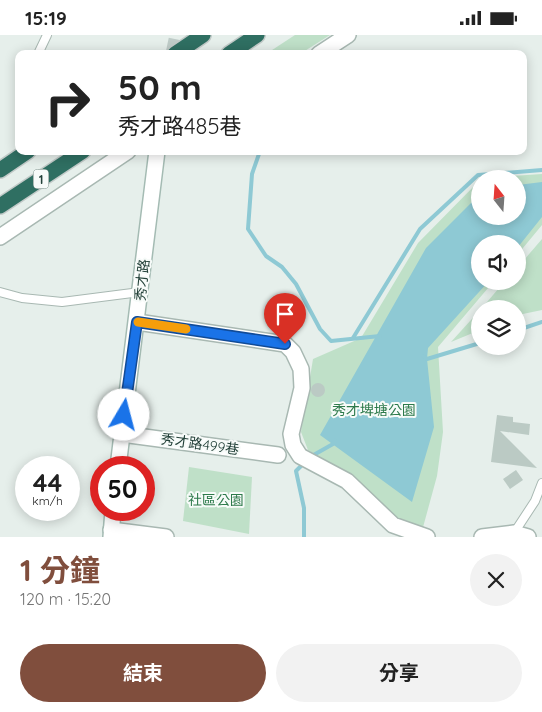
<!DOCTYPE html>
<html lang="zh-TW">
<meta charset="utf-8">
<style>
:root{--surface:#fff;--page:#f2f2f2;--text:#222;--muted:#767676;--accent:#804e3d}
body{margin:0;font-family:Quicksand,"Noto Sans TC",sans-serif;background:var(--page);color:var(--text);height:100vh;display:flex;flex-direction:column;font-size:19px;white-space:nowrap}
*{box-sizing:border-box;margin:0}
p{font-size:16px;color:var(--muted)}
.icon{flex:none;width:28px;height:28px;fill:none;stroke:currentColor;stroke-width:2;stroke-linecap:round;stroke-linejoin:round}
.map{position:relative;height:502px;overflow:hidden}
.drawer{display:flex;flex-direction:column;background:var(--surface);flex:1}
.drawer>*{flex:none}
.guide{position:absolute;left:15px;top:15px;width:512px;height:105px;border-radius:10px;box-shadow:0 2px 12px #0003;background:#fff;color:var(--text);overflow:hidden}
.needle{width:32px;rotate:343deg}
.buttons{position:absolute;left:471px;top:135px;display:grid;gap:10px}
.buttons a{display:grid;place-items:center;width:55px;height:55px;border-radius:50%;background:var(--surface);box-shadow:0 2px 12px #0003;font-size:25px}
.speed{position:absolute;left:15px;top:421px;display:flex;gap:10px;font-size:25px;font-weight:700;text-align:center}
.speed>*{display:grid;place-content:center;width:65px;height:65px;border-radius:50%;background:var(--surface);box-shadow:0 2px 12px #0003;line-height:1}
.speed small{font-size:12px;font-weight:400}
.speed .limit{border:8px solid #d22;background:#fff;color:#111}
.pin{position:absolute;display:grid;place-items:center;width:42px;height:42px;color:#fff;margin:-51px -21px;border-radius:50% 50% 50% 0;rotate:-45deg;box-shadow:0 0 5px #0007}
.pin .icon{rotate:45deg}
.me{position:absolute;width:55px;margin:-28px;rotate:8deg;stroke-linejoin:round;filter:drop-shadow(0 0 4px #0008)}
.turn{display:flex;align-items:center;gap:18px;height:105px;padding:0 20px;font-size:22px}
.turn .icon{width:65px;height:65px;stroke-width:2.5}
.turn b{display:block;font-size:35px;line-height:42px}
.round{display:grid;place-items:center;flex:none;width:52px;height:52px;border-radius:26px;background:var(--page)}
.headline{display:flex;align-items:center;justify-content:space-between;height:85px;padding:0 20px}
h1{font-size:30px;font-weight:700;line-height:38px;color:var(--accent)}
.button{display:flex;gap:10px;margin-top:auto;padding:10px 20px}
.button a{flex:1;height:58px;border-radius:30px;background:var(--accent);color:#fff;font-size:20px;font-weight:700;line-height:58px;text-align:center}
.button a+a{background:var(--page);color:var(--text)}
.status{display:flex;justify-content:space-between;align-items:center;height:35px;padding:0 25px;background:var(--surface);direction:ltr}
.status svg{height:14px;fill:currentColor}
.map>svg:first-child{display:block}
.green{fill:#bfe0c8}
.water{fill:#8ec9d4}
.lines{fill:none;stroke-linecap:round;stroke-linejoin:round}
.stream{stroke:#8ec9d4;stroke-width:4}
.building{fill:#bbcac4}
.secondary-tunnel{stroke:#bfccc8;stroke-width:15;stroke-dasharray:15 8;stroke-linecap:butt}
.lane-casing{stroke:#a8b8b2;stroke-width:10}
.street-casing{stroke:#a8b8b2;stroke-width:18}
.secondary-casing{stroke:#a4bbb3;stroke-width:18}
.highway-casing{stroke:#c2cac8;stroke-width:18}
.lane{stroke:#fff;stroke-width:8}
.street{stroke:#fff;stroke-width:15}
.secondary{stroke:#fff;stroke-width:15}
.highway{stroke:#2f6f62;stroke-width:15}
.route-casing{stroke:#114b97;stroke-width:12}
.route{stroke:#1a73e8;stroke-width:9}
.slow{stroke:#f59e0b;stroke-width:9}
.labels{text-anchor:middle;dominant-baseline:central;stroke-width:4;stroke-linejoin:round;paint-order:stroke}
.shield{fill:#f7fbf9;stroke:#637a73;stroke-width:1}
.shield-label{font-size:12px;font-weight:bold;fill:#24423a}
.street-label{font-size:14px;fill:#24423a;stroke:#f7fbf9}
.park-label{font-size:14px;fill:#2d7a4b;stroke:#f7fbf9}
</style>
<div class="status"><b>15:19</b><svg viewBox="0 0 49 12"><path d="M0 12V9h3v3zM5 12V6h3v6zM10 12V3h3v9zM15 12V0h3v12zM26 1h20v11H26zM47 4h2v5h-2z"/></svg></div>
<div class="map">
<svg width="542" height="502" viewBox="0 0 542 502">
<rect width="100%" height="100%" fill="#e6efeb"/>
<g class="green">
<path d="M295 0H330L300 19H266Z"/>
<path d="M542 139V190L518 219V209H480V246H494L438 312 443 397 437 441 422 496 401 488 350 441 308 415 301 397 313 324 361 303 418 208 480 145V181H518V144L482 143Z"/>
<path d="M542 204V275L518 280V274H481L505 246H518V232Z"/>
<path d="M480 274V295L451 307 480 275Z"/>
<path d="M189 432 252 442 249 499 183 486Z"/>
</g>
<path class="water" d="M542 147V182L518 212V209H480V246H489L428 313 427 324 434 392 412 467 320 400 426 213 480 159V181H518V150Z"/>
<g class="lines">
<g class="stream">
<path d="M260 116 252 139 248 194 266 221 282 232 296 249 320 294 331 306 380 301"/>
<path d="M518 295 542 287"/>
<path d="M353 303 420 194 478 140 542 135"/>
<path d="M423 321 427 324 480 308"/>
<path d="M310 422 333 409 335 405"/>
<path d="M304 502V473L296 436 304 428"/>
</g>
</g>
<g class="building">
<circle cx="318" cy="355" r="7"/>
<path d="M497 380 513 382V387L530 389 529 400 500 396 537 433 491 427Z"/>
<path d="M516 435 523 445 510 454 503 444Z"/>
</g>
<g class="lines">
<path class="secondary-tunnel" d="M173 19 177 0"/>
<defs>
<g id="lane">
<path d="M38 19 47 0"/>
<path d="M0 257 22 263 62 267 140 257"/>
<path d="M514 498 535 466 542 448"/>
</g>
<g id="street">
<path d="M319 19 348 0"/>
<path d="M0 202 128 116"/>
<path d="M137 287 285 309 293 317 301 334 302 353 291 399 293 410 300 421 347 446 393 490 427 502"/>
<path d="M122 399 278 420"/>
<path d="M111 495 166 502"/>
<path d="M482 502 514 498 528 502"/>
</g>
<g id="secondary">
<path d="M118 432 157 116"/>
<path d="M111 502 113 475"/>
</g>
<g id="highway">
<path d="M175 19 203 0"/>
<path d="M229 19 257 0"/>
<path d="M0 135 28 116"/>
<path d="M0 171 83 116"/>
</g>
</defs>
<use href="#lane" class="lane-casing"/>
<use href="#street" class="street-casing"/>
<use href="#secondary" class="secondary-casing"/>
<use href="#highway" class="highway-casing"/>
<use href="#lane" class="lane"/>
<use href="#street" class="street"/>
<use href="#secondary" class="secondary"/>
<use href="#highway" class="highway"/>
</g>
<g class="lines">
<defs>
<path id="route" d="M124 380 137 287 285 309"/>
</defs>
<use href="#route" class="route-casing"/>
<use href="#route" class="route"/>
<path class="slow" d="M138 287 186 294"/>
</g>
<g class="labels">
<rect class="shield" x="33.5" y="134.5" width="15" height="19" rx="4"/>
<g class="shield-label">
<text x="41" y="144">1</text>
</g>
<g class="street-label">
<text transform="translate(142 245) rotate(-84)">秀才路</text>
<text transform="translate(200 409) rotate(8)">秀才路499巷</text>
</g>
<g class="park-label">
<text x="374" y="375">秀才埤塘公園</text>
<text x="216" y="465">社區公園</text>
</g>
</g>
</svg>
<div class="buttons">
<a><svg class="needle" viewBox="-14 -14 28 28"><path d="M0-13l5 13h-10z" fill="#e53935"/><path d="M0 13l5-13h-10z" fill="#767676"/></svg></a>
<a><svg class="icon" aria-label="sound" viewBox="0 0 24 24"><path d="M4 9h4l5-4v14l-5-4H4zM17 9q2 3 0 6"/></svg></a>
<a><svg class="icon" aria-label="layers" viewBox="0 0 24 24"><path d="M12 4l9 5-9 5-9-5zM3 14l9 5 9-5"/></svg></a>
</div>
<div class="speed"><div>44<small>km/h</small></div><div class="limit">50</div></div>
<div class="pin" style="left:285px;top:309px;background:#d93025"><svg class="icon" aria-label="arrive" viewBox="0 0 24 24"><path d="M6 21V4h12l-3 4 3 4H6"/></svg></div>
<svg class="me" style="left:124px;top:380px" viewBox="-20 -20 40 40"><circle r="19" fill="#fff"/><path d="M0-13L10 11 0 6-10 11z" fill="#1a73e8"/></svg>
<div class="guide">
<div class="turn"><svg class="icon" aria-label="right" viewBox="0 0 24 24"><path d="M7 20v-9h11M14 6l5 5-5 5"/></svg><div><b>50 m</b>秀才路485巷</div></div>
</div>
</div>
<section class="drawer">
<div class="headline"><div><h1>1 分鐘</h1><p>120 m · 15:20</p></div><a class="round"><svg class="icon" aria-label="close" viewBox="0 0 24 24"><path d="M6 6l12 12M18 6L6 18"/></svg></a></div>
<div class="button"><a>結束</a><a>分享</a></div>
</section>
